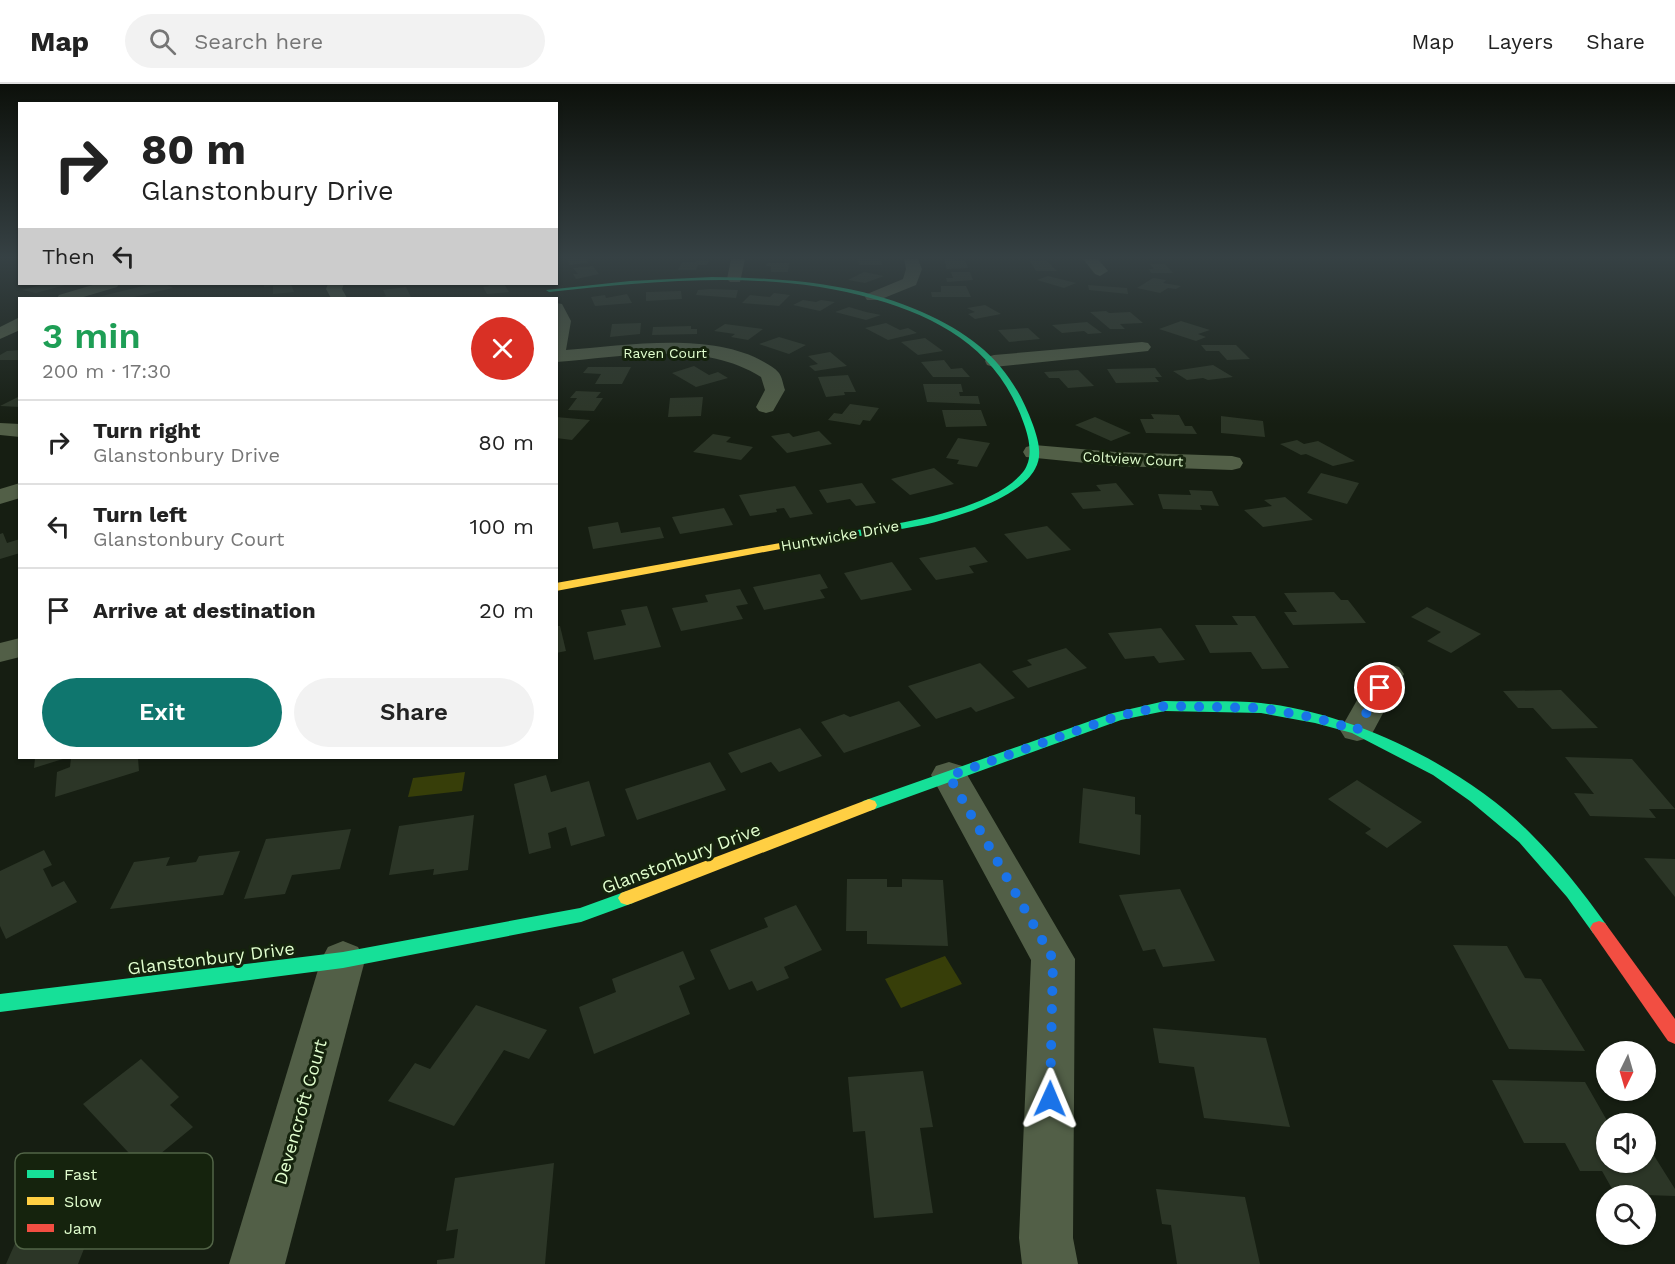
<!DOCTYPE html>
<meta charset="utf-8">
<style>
:root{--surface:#fff;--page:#f2f2f2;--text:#222;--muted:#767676;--line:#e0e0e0;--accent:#0f766e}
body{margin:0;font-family:"Work Sans",sans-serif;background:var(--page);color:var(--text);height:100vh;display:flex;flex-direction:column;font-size:22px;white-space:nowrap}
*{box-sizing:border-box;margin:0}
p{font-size:20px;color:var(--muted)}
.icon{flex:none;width:33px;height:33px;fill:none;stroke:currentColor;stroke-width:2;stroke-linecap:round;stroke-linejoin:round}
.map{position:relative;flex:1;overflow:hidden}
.drawer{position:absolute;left:18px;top:213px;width:540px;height:462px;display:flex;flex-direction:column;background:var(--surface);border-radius:0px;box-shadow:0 2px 4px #0004}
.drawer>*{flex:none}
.top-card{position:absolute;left:18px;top:18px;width:540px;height:183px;border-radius:0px;box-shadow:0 2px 4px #0004;background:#fff;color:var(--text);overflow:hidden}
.needle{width:39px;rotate:185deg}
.controls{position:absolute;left:1596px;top:957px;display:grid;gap:12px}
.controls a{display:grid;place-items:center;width:60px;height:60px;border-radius:50%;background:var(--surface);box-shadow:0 2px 4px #0004;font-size:30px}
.pin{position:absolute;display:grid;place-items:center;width:51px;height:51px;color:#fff;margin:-26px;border:3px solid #fff;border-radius:50%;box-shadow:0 2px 6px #0007}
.me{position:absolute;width:66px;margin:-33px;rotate:1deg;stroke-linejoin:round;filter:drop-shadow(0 0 4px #0008)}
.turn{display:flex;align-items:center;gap:21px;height:126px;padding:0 24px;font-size:27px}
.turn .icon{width:78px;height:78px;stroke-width:2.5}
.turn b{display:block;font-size:42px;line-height:51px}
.then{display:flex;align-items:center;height:57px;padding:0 24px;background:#0003;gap:12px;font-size:22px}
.round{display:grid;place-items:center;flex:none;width:63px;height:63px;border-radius:32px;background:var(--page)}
.headline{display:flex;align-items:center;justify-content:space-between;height:102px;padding:0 24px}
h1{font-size:36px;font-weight:600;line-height:45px;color:#1e9e55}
.action{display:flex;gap:12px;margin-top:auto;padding:12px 24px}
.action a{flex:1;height:69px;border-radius:36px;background:var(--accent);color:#fff;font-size:24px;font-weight:600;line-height:69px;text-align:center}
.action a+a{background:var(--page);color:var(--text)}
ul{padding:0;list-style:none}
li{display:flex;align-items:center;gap:18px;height:84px;padding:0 24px;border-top:2px solid var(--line)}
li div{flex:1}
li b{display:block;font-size:22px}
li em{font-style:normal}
header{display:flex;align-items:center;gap:36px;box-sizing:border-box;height:84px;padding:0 30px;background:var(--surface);border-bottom:2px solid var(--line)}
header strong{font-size:28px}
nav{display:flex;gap:33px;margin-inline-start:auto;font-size:21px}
.search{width:420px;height:54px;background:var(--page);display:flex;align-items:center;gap:15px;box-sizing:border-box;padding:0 21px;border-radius:33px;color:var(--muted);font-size:22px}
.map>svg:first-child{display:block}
.water{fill:#373e09}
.building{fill:#2c3627}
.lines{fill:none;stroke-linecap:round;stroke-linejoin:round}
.street{fill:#525f47;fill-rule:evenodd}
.fast{fill:#16e098;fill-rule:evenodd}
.slow{fill:#ffcf43;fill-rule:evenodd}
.jam{fill:#f24e42;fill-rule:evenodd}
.route{stroke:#1a73e8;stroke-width:10;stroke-dasharray:0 18}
.labels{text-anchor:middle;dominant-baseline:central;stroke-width:6;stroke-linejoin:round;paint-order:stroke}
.far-street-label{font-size:14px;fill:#e2ffcf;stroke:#15230d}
.street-label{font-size:15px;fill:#e2ffcf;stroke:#15230d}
.near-street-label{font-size:18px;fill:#e2ffcf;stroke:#15230d}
.key{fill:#15230d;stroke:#526547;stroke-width:1.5}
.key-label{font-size:16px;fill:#e2ffcf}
</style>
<header>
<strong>Map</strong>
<div class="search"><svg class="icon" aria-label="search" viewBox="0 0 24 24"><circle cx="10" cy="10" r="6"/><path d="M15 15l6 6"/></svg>Search here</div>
<nav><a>Map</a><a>Layers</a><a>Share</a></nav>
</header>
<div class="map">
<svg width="1675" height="1180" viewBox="0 0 1675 1180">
<rect width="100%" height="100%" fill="#161e12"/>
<g class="water">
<path d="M465 688 462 707 408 713 413 694Z"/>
<path d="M945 872 962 900 901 924 885 895Z"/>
</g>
<g class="building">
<path d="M568 175H586L588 179 569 181Z"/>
<path d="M858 175H878L881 176 882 181H859Z"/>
<path d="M944 175 965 176 968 184 947 185Z"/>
<path d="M697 176H709L707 181H698L696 186H678L682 178H696Z"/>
<path d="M1029 176H1046L1057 187H1036Z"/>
<path d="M767 179H789L788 188H771V182H766Z"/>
<path d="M1150 180H1165L1173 189H1151L1149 185H1154Z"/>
<path d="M593 182 599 190 576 195 573 190H578L573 184Z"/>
<path d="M864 188 884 192 865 199 848 196Z"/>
<path d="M951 188H970L973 196 947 198 946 194H953Z"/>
<path d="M1048 192 1076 199 1064 204 1037 196Z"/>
<path d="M1153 194 1166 196 1163 199 1181 202 1176 205 1168 204 1160 209 1137 204Z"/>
<path d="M45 200H69L36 209 22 206Z"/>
<path d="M151 200H165L173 204 129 214 98 213Z"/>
<path d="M264 200H291L294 208 273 210V202L264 203Z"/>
<path d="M487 200H504L509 208 487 210 483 203 489 202Z"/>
<path d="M1088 201 1127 204 1128 210 1089 206Z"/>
<path d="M941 202H966L971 213H932L931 208H941Z"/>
<path d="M406 203 411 213 376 214 386 212 383 206Z"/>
<path d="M710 205 738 206 736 214 696 211 698 206Z"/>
<path d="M681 207 682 215 646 217V208Z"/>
<path d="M774 209 790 211 779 222 742 219 750 211 770 213Z"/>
<path d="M627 210 632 219 595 222 591 213 605 211 606 214Z"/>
<path d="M803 216 816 218 821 216 835 218 820 227 793 221Z"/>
<path d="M985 221 1001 230 975 235 968 230 975 228 967 224Z"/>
<path d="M849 223 866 228 881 231 866 236 835 228Z"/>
<path d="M1106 227 1109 229 1130 228 1143 239 1120 240 1125 245H1110L1090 228Z"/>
<path d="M1181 237 1210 246 1198 250 1206 253 1196 257 1159 245Z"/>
<path d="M1087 238 1102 249 1088 250 1084 247 1062 249 1052 241Z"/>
<path d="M641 239 640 250 610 253 612 240Z"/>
<path d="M886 239 900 246 908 244 917 249 888 256 865 244Z"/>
<path d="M725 240 763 245 748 256 731 253 735 250 714 247Z"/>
<path d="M691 242V245H697V250L652 251 653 243Z"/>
<path d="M1028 244 1040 255 1009 258 998 246Z"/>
<path d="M779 253 806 261 789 270 759 260Z"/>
<path d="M925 254 943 267 918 271 901 258Z"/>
<path d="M1201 261H1236L1250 275 1227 276 1219 267H1206Z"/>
<path d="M20 266V276H0V271L7 267Z"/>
<path d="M830 268 847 282 815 287 809 282 818 280 808 272Z"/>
<path d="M944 276 951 285 962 284 970 293H933L921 278Z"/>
<path d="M1213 281 1233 293 1208 296 1203 294 1187 296 1173 287Z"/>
<path d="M694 282 709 291 718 288 728 294 696 303 672 289Z"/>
<path d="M588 283H631L622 300H595L601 290 583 289Z"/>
<path d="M1155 284 1162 293H1155L1159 298 1116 299 1107 285Z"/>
<path d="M1078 286 1094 302 1068 304 1059 294H1049L1044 288Z"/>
<path d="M848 291 856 308H844L845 311 826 313 818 293Z"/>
<path d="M923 300H961L963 308H959L960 312H978L980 320 927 318Z"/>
<path d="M576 307 601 308 596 314H603L594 327 568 326 577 314H570Z"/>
<path d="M20 312V323L0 322Z"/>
<path d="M703 313 701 332 668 333 670 314Z"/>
<path d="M850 320 879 324 870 337 863 336 860 341 828 336 834 329 842 330Z"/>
<path d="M942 326H981L987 342 946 343Z"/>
<path d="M1151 330 1179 331 1185 342H1192L1197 350 1146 349 1140 335H1154Z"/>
<path d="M1221 332 1263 337 1265 353 1221 349Z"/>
<path d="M556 333 590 336 572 356 556 354Z"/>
<path d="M1095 333 1131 349 1111 357 1075 341Z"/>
<path d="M819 347 832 360 787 369 771 352 789 349 793 353Z"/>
<path d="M713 350 731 353 726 358 753 363 741 376 693 368Z"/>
<path d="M958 354 990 359 977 383 957 380 959 376 946 374Z"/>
<path d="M1297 356 1304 360 1318 357 1355 377 1333 382 1306 370 1301 371 1280 360Z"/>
<path d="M934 384 954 400 910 411 891 395Z"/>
<path d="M1321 389 1359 399 1347 420 1307 409Z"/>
<path d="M862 399 876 419 856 422 850 415 827 419 819 406Z"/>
<path d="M1116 399 1134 421 1083 425 1071 409 1101 407 1096 401Z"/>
<path d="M795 402 813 430 790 434 784 424 776 425 777 428 750 432 739 411Z"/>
<path d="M1189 406 1212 407 1219 422 1200 421 1202 426 1163 425 1158 410 1191 411Z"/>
<path d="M1285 413 1313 436 1263 443 1244 426 1272 422 1264 416Z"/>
<path d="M724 424 733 441 680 450 672 433Z"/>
<path d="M618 438 621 449 660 443 664 454 593 465 588 443Z"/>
<path d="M1047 442 1071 466 1027 475 1004 450Z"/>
<path d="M3 449 7 459 20 455V469L0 475V450Z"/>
<path d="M975 463 988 478 969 482 974 489 936 496 919 474Z"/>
<path d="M892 478 912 506 861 516 844 489Z"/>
<path d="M820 490 828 504 820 506 825 514 764 526 753 503Z"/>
<path d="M740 505 748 520 736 522 743 535 681 547 672 524 708 518 705 511Z"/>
<path d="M1334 508 1341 516H1348L1366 539 1293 541 1284 528H1297L1284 509Z"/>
<path d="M647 522 661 563 594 576 587 548 626 541 621 526Z"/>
<path d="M1427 523 1481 550 1451 569 1427 557 1441 548 1411 533Z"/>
<path d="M1232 532H1255L1289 584 1262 585 1251 568 1210 569 1195 541H1238Z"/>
<path d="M556 542H560L566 567 556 569Z"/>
<path d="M1161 544 1185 576 1159 579 1154 572 1125 575 1108 549Z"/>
<path d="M1066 564 1087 584 1028 604 1012 587 1032 581 1027 576Z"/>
<path d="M980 579 1015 614 976 628 971 623 936 635 908 602Z"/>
<path d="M1561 606 1598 644 1552 645 1533 624H1518L1503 607Z"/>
<path d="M899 617 921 642 844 669 821 638 844 630 850 633Z"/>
<path d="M800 644 822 672 779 688 771 678 741 689 728 669Z"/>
<path d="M1565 673 1632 675 1675 725H1649L1656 734 1590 732 1574 709 1594 710Z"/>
<path d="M35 674H66L34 684Z"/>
<path d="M71 674H138L139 687 55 713 57 688 70 683Z"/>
<path d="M710 678 726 706 637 736 625 705Z"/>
<path d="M546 691 551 708 589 697 605 752 571 762 566 743 548 749 551 764 529 770 514 700Z"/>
<path d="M1357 696 1422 738 1387 764 1365 749 1371 745 1328 715Z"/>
<path d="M1083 704 1135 713V730L1141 731 1140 771 1079 759Z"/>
<path d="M474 731 468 786 433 791 434 785 389 791 399 742Z"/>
<path d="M351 745 340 785 292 791 285 810 244 815 266 755Z"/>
<path d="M44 766 52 781 43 785 52 803 64 797 77 818 6 855 0 842V787Z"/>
<path d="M240 767 223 811 110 825 134 778 170 773 166 782 196 778 199 772Z"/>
<path d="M1644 774 1675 775V813Z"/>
<path d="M847 795H887V803H902V795L943 796 948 862 867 860V847H846Z"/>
<path d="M1180 805 1215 877 1163 883 1155 865 1143 867 1119 811Z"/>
<path d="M796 821 822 866 784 883 789 894 757 907 752 897 729 906 710 866 768 843 764 834Z"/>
<path d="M1453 861 1507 862 1525 894 1541 895 1585 967 1509 965Z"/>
<path d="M683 867 695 895 679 902 690 930 594 970 579 923 616 908 612 895Z"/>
<path d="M476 921 547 946 529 975 504 966 454 1042 388 1017 415 979 430 985Z"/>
<path d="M1153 944 1266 954 1290 1043 1204 1034 1194 983 1159 979Z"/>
<path d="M141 975 179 1013 170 1021 193 1043 143 1084 83 1020Z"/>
<path d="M923 987 933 1043 920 1044 933 1129 874 1134 865 1047 853 1048 848 993Z"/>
<path d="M1492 996 1585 998 1609 1040H1606V1078H1646V1062H1648L1675 1105V1112L1615 1110 1602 1087H1580L1565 1059H1524Z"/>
<path d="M554 1079 545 1180H437V1176L454 1174 458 1145 446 1147 455 1094Z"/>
<path d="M1156 1105 1245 1113 1260 1180H1177L1171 1141 1162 1140Z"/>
<path d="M93 1142 78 1180H6L17 1155Z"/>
</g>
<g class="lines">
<g class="street">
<path d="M731 175H745L740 198H730L727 195Z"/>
<path d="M904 175H918L922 185 916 201 879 216H867L865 213 867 210 903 195 906 185Z"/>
<path d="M1083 175H1098L1108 187 1100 192 1095 190Z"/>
<path d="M96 200H119L117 203 80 214H57L59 211Z"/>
<path d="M328 200H344L342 205 347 214H331L326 205Z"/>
<path d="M556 219 562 220 571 237 566 266C624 262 710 247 764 278 769 281 775 284 779 289 782 293 783 300 785 306L773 327 766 329 759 327 756 323 765 306 761 293C703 256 622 273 556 278Z"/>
<path d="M20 233V246L0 255V243Z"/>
<path d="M1142 258 1148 259 1151 263 1148 267 994 283 987 281 985 277 987 273 994 271Z"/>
<path d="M0 339 20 340V353L0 351Z"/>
<path d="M1034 361 1116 368 1232 372 1240 374 1243 379 1240 384 1232 386 1116 382 1026 373 1023 368 1026 363Z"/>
<path d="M20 399V414L0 420V405Z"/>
<path d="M20 554V573L0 578V559Z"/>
<path d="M1388 580 1399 583 1404 590 1374 646 1369 654 1357 657 1345 654 1340 646 1372 590 1377 583Z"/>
<path d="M949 678 962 682 1075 875 1073 1154 1078 1180H1022L1019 1154 1031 876 931 691 936 682Z"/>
<path d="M343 857 358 863 365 876 285 1180H229L321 876 328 863Z"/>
</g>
<g class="fast">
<path d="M712 193C784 194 856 199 922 228 978 253 1012 283 1033 341 1038 355 1043 372 1035 385 1019 415 954 434 923 441 898 446 872 450 847 454 837 456 825 459 815 457V453L819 452C873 443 987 432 1023 388 1034 374 1029 354 1024 340 999 268 944 235 874 215 769 185 656 197 549 208L546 206 630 197Z"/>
<path d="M1165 617C1197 618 1230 616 1261 619 1354 629 1467 684 1532 751 1559 778 1583 808 1605 839L1608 844 1605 849 1599 851 1593 849 1567 813 1519 758 1470 717 1433 691 1352 649 1315 639 1261 629 1165 627 1121 636 875 725 869 727 863 725 861 721 863 717 1113 629Z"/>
<path d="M627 807 633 809 636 814 633 819 581 838 343 884 0 928V910L343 868 580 824Z"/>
</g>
<g class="slow">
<path d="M819 452 823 453V457L556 507V499Z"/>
<path d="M869 715 875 717 877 721 875 725 633 819 627 821 621 819 618 814 621 809Z"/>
</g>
<path class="jam" d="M1599 837 1605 839 1675 935V960L1668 957 1593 849 1590 844 1593 839Z"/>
</g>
<linearGradient id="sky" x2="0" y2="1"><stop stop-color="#0c100a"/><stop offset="0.51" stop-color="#364144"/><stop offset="1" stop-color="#364144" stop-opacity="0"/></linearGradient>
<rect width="1675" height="340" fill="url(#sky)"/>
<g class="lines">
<path class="route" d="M1050 1015 1053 875 949 692 1118 632 1165 622 1261 624 1316 634 1357 646 1380 604"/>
</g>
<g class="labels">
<g class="far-street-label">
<text x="665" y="269">Raven Court</text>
<text transform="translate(1133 375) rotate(3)">Coltview Court</text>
</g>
<g class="street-label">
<text transform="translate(840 452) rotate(-10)">Huntwicke Drive</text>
</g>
<g class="near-street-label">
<text transform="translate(681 774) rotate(-21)">Glanstonbury Drive</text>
<text transform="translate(211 874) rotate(-7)">Glanstonbury Drive</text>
<text transform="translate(300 1028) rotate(-74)">Devencroft Court</text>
</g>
</g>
<rect x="15" y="1069" width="198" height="96" rx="9" class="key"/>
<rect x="27" y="1086" width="27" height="8" fill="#16e098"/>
<rect x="27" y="1113" width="27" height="8" fill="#ffcf43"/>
<rect x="27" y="1140" width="27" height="8" fill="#f24e42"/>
<g class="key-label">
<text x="64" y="1096">Fast</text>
<text x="64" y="1123">Slow</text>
<text x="64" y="1150">Jam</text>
</g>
</svg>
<div class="controls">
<a><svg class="needle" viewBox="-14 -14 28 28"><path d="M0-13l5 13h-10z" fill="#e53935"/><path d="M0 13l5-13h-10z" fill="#767676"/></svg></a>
<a><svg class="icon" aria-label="sound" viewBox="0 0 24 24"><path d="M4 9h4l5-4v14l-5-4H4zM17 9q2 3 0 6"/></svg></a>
<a><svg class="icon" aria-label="search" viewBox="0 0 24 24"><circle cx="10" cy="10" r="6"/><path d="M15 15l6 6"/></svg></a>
</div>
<div class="pin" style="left:1380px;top:604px;background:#d93025"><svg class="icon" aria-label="arrive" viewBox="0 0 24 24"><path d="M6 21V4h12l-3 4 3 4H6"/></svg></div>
<svg class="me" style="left:1050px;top:1015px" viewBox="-20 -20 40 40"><path d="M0-17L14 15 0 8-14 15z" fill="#1a73e8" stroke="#fff" stroke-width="4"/></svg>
<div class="top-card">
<div class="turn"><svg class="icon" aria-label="right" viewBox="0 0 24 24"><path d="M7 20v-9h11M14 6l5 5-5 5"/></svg><div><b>80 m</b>Glanstonbury Drive</div></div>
<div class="then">Then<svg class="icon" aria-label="left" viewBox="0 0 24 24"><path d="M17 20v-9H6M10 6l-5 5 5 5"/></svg></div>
</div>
<section class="drawer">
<div class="headline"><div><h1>3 min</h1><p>200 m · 17:30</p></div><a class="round" style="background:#d93025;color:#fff"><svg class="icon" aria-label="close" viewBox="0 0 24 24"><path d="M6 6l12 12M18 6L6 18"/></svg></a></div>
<ul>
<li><svg class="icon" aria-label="right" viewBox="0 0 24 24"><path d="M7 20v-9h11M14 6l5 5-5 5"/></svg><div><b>Turn right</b><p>Glanstonbury Drive</p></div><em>80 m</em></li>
<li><svg class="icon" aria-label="left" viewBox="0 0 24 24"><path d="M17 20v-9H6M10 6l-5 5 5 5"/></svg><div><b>Turn left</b><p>Glanstonbury Court</p></div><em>100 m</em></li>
<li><svg class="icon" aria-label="arrive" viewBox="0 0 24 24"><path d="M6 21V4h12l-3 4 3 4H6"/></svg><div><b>Arrive at destination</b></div><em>20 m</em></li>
</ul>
<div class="action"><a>Exit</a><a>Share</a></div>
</section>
</div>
